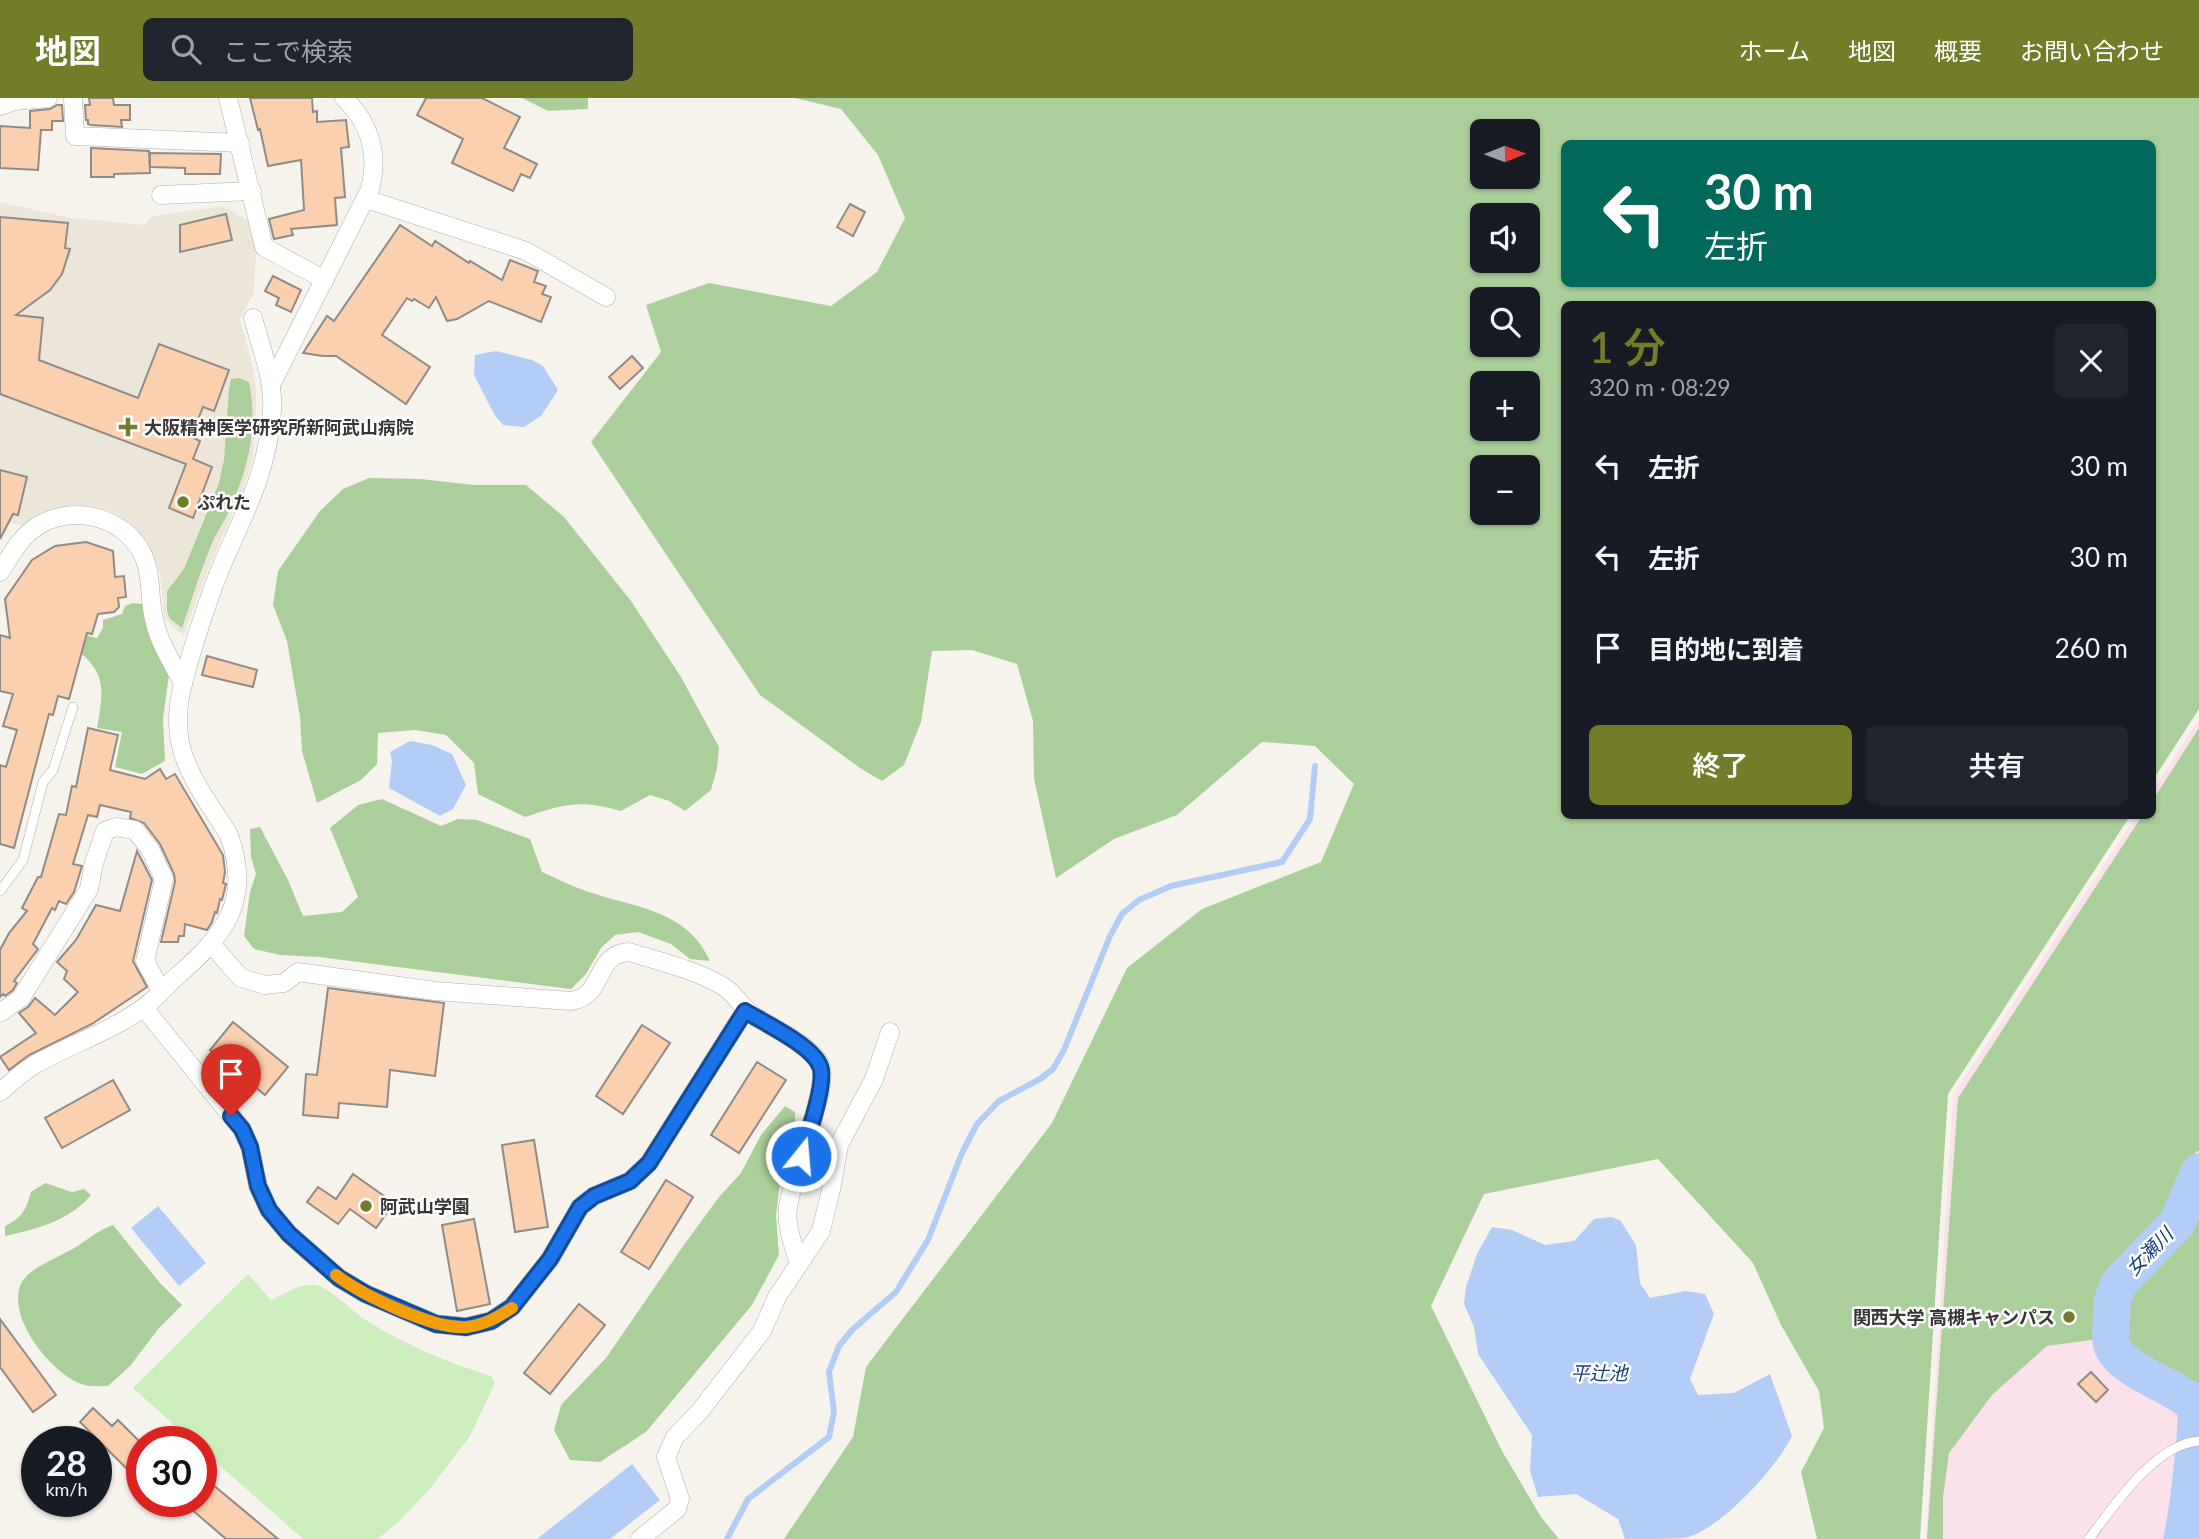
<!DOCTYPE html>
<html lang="ja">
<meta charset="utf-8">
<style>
:root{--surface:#171b24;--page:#20242c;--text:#f1f3f6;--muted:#9ea1a6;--accent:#737c28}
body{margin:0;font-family:Lato,"Noto Sans JP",sans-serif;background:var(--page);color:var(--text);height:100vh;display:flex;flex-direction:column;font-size:26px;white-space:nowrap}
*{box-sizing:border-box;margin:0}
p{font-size:23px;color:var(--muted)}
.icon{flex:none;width:38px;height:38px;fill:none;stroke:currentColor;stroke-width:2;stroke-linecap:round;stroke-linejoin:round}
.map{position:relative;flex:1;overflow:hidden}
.details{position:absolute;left:1561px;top:203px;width:595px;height:518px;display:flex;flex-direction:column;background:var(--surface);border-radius:10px;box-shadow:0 2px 5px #0004}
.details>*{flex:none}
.top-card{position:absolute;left:1561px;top:42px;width:595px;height:147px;border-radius:10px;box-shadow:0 2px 5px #0004;background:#00695c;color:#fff;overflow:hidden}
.needle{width:46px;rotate:89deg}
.tools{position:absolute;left:1470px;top:21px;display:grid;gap:14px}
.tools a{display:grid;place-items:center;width:70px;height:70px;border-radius:10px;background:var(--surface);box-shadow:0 2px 5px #0004;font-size:35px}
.speed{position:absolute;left:21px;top:1328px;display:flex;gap:14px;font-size:35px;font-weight:700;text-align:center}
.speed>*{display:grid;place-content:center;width:91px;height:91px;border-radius:50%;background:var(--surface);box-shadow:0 2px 5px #0004;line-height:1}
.speed small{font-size:18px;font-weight:400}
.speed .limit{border:10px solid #d22;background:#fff;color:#111}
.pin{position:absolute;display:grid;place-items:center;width:60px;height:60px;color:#fff;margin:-72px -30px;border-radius:50% 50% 50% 0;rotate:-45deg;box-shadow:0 0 7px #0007}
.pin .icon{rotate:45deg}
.me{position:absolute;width:77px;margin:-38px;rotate:17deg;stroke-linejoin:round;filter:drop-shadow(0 0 5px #0008)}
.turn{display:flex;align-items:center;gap:24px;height:147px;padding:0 28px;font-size:32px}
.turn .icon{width:91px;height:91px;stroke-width:2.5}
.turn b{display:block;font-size:49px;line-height:60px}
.round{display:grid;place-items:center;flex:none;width:74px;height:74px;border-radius:10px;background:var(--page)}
.overview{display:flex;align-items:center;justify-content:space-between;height:119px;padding:0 28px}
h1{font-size:42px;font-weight:600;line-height:52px;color:var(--accent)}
.button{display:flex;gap:14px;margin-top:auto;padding:14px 28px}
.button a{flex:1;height:80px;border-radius:10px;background:var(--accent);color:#fff;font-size:28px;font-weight:600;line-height:80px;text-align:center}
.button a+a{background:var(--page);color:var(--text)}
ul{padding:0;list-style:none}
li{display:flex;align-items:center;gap:21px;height:91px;padding:0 28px}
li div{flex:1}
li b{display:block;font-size:26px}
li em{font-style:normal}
header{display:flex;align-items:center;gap:42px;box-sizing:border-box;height:98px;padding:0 35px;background:var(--accent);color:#fff}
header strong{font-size:33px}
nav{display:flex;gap:38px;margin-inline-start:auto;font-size:24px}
.search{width:490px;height:63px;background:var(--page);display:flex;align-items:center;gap:18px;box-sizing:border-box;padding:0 24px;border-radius:10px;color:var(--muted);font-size:26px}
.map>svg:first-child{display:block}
.built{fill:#ece6d9}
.industrial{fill:#fbe1e9}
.green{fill:#cceebd}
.forest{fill:#abcf9a;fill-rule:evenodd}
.water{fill:#b3cdf7}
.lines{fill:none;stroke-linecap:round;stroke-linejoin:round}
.stream{stroke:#b3cdf7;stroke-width:6}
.river{stroke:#b3cdf7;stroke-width:37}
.building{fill:#fbd0ae;stroke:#908b87;stroke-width:2}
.lane-casing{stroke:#b2afaa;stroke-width:10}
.street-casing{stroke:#b2afaa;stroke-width:19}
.lane{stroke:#fff;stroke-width:9}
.street{stroke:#fff;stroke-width:18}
.route-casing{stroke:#114b97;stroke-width:18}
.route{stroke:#1a73e8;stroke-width:12}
.slow{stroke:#f59e0b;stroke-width:12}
.poi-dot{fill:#737c28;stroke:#fff;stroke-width:2.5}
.labels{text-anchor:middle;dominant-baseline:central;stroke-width:5;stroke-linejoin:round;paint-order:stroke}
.poi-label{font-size:18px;font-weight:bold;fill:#373634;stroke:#fff;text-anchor:start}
.water-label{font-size:19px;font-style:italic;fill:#183c79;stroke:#fff}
</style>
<header>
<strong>地図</strong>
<div class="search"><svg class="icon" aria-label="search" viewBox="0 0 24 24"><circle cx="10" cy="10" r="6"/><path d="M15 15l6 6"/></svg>ここで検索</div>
<nav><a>ホーム</a><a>地図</a><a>概要</a><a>お問い合わせ</a></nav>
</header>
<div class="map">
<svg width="2199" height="1441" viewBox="0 0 2199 1441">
<rect width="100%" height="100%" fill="#f6f3ed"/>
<path class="built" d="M0 104 66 119 144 127 153 118 224 108 251 125 256 154 254 194 240 221 253 270 256 293V317L253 359 243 392 208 471 184 536 176 532 164 519 160 476 149 447 135 430 118 416 97 409 75 407 53 411 24 428 0 422Z"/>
<path class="industrial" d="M2199 621V1441H1926L1953 997 2136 718H2152L2153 692Z"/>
<path class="green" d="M248 1176 271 1202C285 1196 300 1185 316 1187 329 1189 352 1213 364 1221 404 1246 446 1264 491 1278L495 1285 470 1338 429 1392 398 1424 378 1441H303L201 1351V1344H193L133 1290Z"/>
<g class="forest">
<path d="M522 0H588V11L548 13Z"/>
<path d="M795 0H2199V611L2153 682 2152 206H1564V718H2130L1948 996 1920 1441H1817L1801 1374 1824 1330 1819 1293 1781 1227 1753 1165 1658 1061 1484 1096 1431 1208 1502 1353 1541 1419 1559 1441H784L853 1339 866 1269 1052 1025 1127 870 1202 811 1321 764 1354 686 1315 648 1262 644 1177 717 1114 741 1056 780 1034 681 1033 623 1017 566 972 552 932 553 921 624 904 667 882 683 860 670 760 597 591 344 661 254 646 207 709 185 831 208 877 174 905 120 878 57 841 11ZM1482 33H1528V79H1482ZM1564 46H2152V186H1564ZM1528 117V163H1482V117ZM1528 201V247H1482V201ZM1482 285H1528V331H1482ZM1482 369H1528V415H1482Z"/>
<path d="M239 280 249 284C259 332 247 376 226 419 222 428 216 435 213 443 201 471 192 501 182 530L170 521 167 513V493L184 471 219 385 224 362 229 291 231 281Z"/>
<path d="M369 380 421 381 474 387H526L564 419 631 503 681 579 719 649 717 670 711 692 685 713 669 703 650 697 621 713C580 701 564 706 525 719L478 696 474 665 446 637 415 632 378 635 377 666 361 682 317 705 302 653 300 619 287 543 273 507 278 473 320 413 343 391Z"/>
<path d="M133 505 142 506 145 521 169 576 163 621 165 663 142 676 115 669 122 634 97 630C104 590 107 574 72 548L71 534 97 540 103 530V522L122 516 125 508Z"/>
<path d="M2199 630V1053L2196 1054 2168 1118 2110 1180 2099 1241 2047 1248 1992 1297 1949 1355 1943 1399V1441H1927L1958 1000 2142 718H2152L2153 702Z"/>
<path d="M382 701 441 728 458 721 477 722 530 741 542 774C558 781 575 790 592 795 638 810 688 813 710 863L690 861 671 846 638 834 615 837 601 850 586 876 571 891 319 859 280 857 254 851 244 838 250 794 256 776 251 759 250 731 260 729 288 782 303 818 342 814 358 799 330 730 358 707Z"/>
<path d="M785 1008 795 1014V1033L779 1091 776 1118 779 1157 752 1207 646 1334 600 1364 570 1362 554 1332 561 1307 606 1260 681 1151 719 1099 741 1075 761 1037Z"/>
<path d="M45 1085 72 1094 84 1091 91 1097C69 1123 37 1131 5 1138V1128C22 1120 26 1112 31 1094Z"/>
<path d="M2199 1096V1303C2178 1281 2146 1277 2126 1258 2117 1249 2117 1241 2117 1229 2116 1221 2115 1210 2118 1202 2129 1174 2159 1156 2178 1134 2188 1123 2193 1109 2199 1096Z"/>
<path d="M113 1127 160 1185 182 1207 159 1230 130 1268 108 1288C100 1288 88 1289 81 1286 52 1275 8 1222 20 1188 22 1182 29 1175 34 1172 47 1163 62 1157 76 1149 90 1140 97 1133 113 1127Z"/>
</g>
<g class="water">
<path d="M496 253 532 262 543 268 558 292 541 318 524 329 503 327 494 316 474 277 475 257Z"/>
<path d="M410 643 432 647 452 656 466 687 453 711 440 718 389 690 392 663 390 654Z"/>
<path d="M158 1108 206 1165 179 1188 131 1130Z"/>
<path d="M1611 1119 1620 1122 1636 1147 1640 1185 1650 1200 1685 1193 1705 1196 1714 1216 1690 1281 1698 1297 1734 1295 1770 1276 1792 1338C1776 1371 1721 1431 1685 1440 1669 1441 1642 1441 1625 1441L1618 1421 1576 1396 1538 1399 1530 1373 1532 1337 1478 1256 1474 1229 1464 1206 1466 1189 1477 1156 1492 1129 1512 1132 1545 1147 1574 1143 1594 1121Z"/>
<path d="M632 1366 660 1402 610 1441H537Z"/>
</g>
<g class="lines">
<path class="stream" d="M727 1441 748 1401 829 1339 834 1314 829 1274 839 1248 852 1232 896 1194 928 1142 962 1055 977 1026 999 1003 1040 981 1053 971 1064 952 1110 838 1122 816 1139 802 1171 788 1282 764 1310 721 1315 668"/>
<path class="river" d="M2182 1441C2187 1418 2199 1326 2195 1308 2192 1302 2183 1299 2178 1295 2159 1283 2116 1268 2111 1244 2110 1237 2111 1229 2111 1222 2112 1206 2112 1195 2122 1182L2177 1125 2199 1074"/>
</g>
<g class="building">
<path d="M89 0H113L114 7H130V22H121L122 29 91 27 88 26V22H86L85 7H90Z"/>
<path d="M250 0H312L313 14 317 13V24L346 22 349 49 341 50 345 99 335 100 337 127 291 131 293 137 274 141 269 121 304 112 301 62 268 68 260 31 258 32Z"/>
<path d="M426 0H482L520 19 504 50 537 66 530 80 521 76 513 93 452 65 463 41 417 17Z"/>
<path d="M57 7H62L63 23H52V32H41L38 72 0 70V28L30 30V13L50 11Z"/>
<path d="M91 50 149 53 150 75 114 76V79H91Z"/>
<path d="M150 55 221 56 220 76H185V70L150 69Z"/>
<path d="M850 106 865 114 853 138 837 129Z"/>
<path d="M226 116 232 142 180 154V127Z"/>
<path d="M0 119 68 125 65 150 70 151 62 176 50 192 16 217 43 220 39 262 138 300 159 246 229 272 214 313 203 309 191 339 200 343 193 361 212 369 193 420 169 410 186 366 0 296Z"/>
<path d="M400 127 432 148 435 143 469 165 470 163 502 182 510 162 538 173 534 184 546 188 542 196 551 199 541 224 489 203 457 221 447 223 436 199 429 210 414 201 412 203 407 200 382 237 430 269 406 306 336 258H323L303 255 327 218 334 223Z"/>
<path d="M273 178 301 192 291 214 276 207 279 200 265 193Z"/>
<path d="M632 258 643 270 620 291 609 279Z"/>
<path d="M0 372 27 379 18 417 13 416 0 441Z"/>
<path d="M86 444 113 453 115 479 124 478 126 499 118 500 119 509 114 514 98 516 92 536 87 535 69 601 58 598 53 617 49 616 14 750 0 746V667L6 669 17 632 3 628 13 596 0 593V537L10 540 5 501 32 462 55 448Z"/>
<path d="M207 558 257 572 253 589 202 577Z"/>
<path d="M88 630 118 637 110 672 145 681 160 671 166 681 175 676 223 757 225 774 223 785 226 786 222 802 220 801 217 815 215 814 212 824 207 832 185 826 184 838H179L178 844H161L175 784 174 776 160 746 144 725 130 720 131 714 100 707 97 719 88 717 73 766 82 768 74 794 66 806 59 803 55 812 52 810 33 846 38 851 14 883 17 885 13 892 5 898 3 896 0 899V852L9 835 27 813 22 810 38 779H41L59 716 66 717 72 688 76 689 77 684Z"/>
<path d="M137 753 152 782 133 863 147 889 92 926 29 957 9 972 0 959 36 935 19 915 28 909 35 900 55 917 78 894 64 881 67 873 57 864 76 842 96 807 120 813Z"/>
<path d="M328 890 444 905 435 978 390 972 387 1009 339 1005 338 1020 303 1017 306 976 317 977Z"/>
<path d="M233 924 288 969 265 997 210 952Z"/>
<path d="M642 927 670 945 623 1016 596 998Z"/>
<path d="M757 964 786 982 739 1055 711 1037Z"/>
<path d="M113 982 130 1012 62 1050 45 1020Z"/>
<path d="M534 1042 548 1129 515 1134 502 1047Z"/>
<path d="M353 1076 394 1105 376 1130 350 1111 338 1126 307 1104 318 1089 336 1101Z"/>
<path d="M666 1082 693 1099 649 1171 621 1154Z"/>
<path d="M474 1121 490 1206 457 1213 442 1127Z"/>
<path d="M579 1206 605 1227 550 1296 524 1275Z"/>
<path d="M0 1221 56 1297 33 1314 0 1269Z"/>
<path d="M2091 1274 2108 1292 2096 1304 2078 1286Z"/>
<path d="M93 1310 112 1328 118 1322 142 1346V1386L80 1324Z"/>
<path d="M212 1386 278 1441H226L191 1411 197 1404H201V1398Z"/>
</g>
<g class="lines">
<defs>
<g id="lane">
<path d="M0 793 23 762 43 684 53 672 73 609"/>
<path d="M2089 1441C2113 1409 2155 1346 2199 1343"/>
</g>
<g id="street">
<path d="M73 0 75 38 240 45"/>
<path d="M228 0 264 149 325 182"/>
<path d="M0 8 15 3 48 0"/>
<path d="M161 97 252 93"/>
<path d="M366 101 526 153 606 199"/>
<path d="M271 287 370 91C379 56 370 25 344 0"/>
<path d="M0 474C10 459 18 443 32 432 68 404 124 417 143 457 152 476 149 496 153 516 157 541 171 563 183 585"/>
<path d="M212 847 241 880 265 887 284 885 298 874 435 893 571 903C606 898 593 856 629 854 655 862 707 875 728 892 738 900 743 911 754 918 771 929 815 949 821 969 828 991 792 1079 788 1109 785 1126 794 1149 799 1166"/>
<path d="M144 910 242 1031 250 1049 258 1088 269 1112 289 1136 339 1180 366 1196 436 1226 466 1229 491 1223 512 1209 550 1161 580 1109 594 1098 630 1083 649 1065 745 913"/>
<path d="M0 915 21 900 89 791 94 765 105 733 116 729 135 732 150 751 164 781 145 863 161 892"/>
<path d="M0 994C11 985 22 974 34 967 69 947 110 934 143 910 155 902 164 890 175 880 223 838 253 805 229 737 211 708 187 678 180 644 174 614 182 588 190 560 199 530 209 499 221 469 244 416 268 373 272 313 274 281 261 250 253 220"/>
<path d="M640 1441 677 1411 680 1401 666 1359 675 1339 700 1313 762 1233 777 1199 821 1133 831 1092 839 1047 874 981 890 934"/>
</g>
</defs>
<use href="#lane" class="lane-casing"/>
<use href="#street" class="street-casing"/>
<use href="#lane" class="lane"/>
<use href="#street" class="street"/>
</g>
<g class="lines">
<defs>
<path id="route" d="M231 1018 242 1031 250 1049 258 1088 269 1112 289 1136 339 1180 366 1196 436 1226 466 1229 491 1223 512 1209 550 1161 580 1109 594 1098 630 1083 649 1065 745 913C764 925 812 947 820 968 827 984 807 1040 801 1058"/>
</defs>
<use href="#route" class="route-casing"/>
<use href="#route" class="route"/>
<path class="slow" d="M336 1177C362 1197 434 1232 467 1229 484 1227 498 1219 512 1210"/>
</g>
<g class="poi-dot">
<path d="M124.5 318.5h7v7h7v7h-7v7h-7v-7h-7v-7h7z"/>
<circle cx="183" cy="404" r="7"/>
<circle cx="366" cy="1108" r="7"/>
<circle cx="2069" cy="1219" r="7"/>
</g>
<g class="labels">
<g class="poi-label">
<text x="144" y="329">大阪精神医学研究所新阿武山病院</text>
<text x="197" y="404">ぷれた</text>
<text x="380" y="1108">阿武山学園</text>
<text x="2055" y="1219" text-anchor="end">関西大学 高槻キャンパス</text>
</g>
<g class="water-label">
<text transform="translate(2149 1153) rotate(-46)">女瀬川</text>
<text x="1599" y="1274">平辻池</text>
</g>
</g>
</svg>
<div class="tools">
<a><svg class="needle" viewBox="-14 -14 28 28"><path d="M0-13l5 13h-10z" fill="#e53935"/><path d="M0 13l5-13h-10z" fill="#9ea1a6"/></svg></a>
<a><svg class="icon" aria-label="sound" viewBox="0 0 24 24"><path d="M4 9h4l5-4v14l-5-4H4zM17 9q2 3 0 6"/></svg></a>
<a><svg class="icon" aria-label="search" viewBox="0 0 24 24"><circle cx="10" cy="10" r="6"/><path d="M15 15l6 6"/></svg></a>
<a>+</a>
<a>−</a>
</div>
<div class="speed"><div>28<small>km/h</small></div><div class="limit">30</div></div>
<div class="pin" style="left:231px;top:1018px;background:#d93025"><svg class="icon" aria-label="arrive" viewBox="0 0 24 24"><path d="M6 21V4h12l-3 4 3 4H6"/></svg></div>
<svg class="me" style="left:801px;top:1058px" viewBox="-20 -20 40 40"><circle r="17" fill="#1a73e8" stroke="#fff" stroke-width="3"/><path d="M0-11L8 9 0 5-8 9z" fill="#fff"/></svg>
<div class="top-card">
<div class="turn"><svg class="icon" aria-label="left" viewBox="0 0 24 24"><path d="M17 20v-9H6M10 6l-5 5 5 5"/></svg><div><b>30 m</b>左折</div></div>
</div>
<section class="details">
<div class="overview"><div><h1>1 分</h1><p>320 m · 08:29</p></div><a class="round"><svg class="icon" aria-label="close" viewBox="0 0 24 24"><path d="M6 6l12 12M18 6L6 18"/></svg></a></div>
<ul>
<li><svg class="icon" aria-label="left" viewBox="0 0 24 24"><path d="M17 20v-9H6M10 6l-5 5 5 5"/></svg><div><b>左折</b></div><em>30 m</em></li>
<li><svg class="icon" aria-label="left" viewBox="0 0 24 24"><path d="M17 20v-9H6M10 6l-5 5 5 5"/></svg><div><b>左折</b></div><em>30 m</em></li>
<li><svg class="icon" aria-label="arrive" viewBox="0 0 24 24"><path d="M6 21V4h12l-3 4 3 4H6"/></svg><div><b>目的地に到着</b></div><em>260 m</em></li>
</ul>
<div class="button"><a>終了</a><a>共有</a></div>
</section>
</div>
